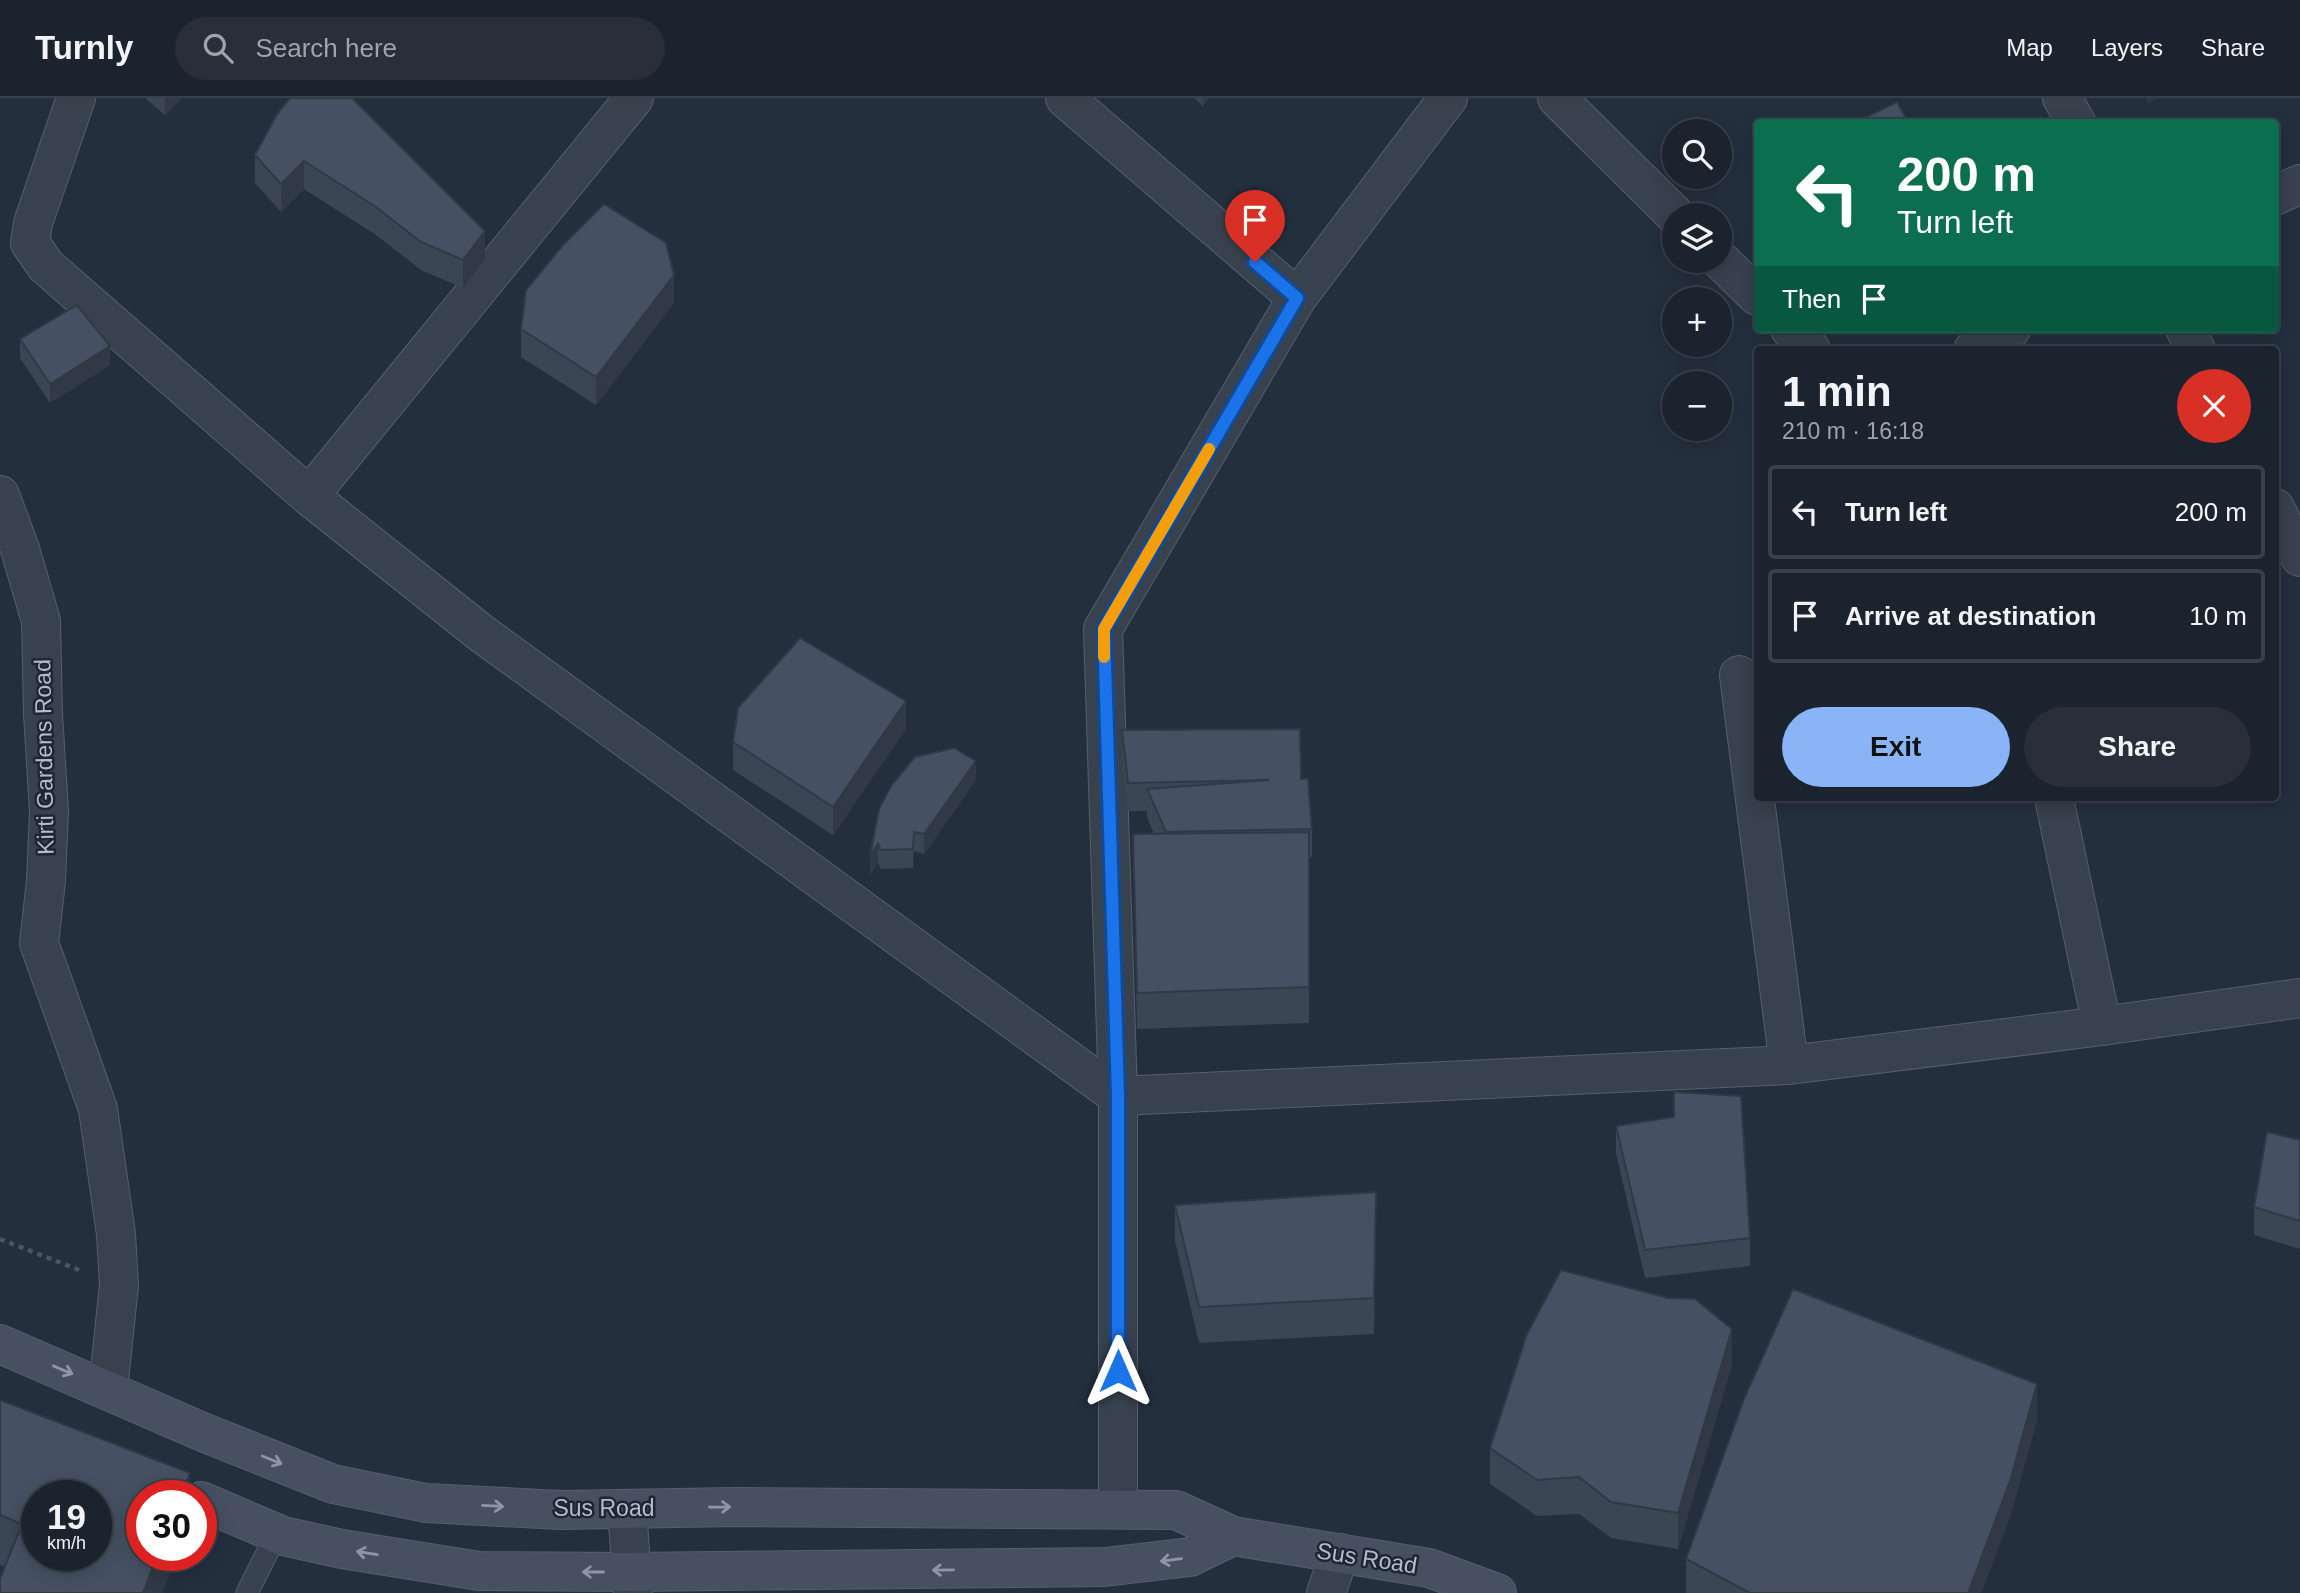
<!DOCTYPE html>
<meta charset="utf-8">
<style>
:root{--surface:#1b232e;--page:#282f3a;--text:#f1f3f6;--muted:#a0a4aa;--line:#39404a;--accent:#8ab4f8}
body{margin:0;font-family:Helvetica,sans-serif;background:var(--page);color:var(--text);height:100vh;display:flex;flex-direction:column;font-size:26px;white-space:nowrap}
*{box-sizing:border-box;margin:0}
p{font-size:23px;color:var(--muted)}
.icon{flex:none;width:38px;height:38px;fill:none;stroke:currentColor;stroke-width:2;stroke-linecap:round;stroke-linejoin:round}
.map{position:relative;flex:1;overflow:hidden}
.drawer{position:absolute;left:1754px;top:248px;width:525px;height:455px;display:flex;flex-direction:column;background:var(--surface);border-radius:7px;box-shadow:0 4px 18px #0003,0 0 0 2px var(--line)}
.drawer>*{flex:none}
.guide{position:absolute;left:1754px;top:21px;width:525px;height:214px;border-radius:7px;box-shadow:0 4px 18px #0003,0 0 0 2px var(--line);background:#0b6e4f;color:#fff;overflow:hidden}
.controls{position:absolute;left:1662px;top:21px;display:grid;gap:14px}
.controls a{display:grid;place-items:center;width:70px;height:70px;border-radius:50%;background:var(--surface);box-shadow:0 4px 18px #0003,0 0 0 2px var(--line);font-size:35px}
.speed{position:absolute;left:21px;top:1382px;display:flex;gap:14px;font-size:35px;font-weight:700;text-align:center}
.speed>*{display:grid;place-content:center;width:91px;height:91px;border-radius:50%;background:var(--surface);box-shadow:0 4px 18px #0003,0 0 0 2px var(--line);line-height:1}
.speed small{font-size:18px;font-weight:400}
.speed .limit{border:10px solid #d22;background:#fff;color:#111}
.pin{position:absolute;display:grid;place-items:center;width:60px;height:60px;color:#fff;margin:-72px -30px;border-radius:50% 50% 50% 0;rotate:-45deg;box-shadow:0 0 7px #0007}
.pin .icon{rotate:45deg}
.me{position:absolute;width:77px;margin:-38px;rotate:0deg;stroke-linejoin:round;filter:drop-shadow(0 0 5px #0008)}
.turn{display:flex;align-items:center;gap:24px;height:147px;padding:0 28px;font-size:32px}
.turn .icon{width:91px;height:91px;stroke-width:2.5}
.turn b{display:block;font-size:49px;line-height:60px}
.then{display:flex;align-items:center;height:66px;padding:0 28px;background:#0003;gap:14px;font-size:26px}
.round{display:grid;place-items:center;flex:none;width:74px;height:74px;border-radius:37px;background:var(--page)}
.head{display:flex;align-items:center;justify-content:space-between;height:119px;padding:0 28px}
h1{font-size:42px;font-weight:600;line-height:52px}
.button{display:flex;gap:14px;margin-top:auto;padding:14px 28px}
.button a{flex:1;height:80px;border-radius:42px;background:var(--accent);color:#111;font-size:28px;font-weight:600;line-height:80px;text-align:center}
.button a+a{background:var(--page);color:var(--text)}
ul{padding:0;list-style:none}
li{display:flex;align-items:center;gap:21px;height:94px;margin:0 14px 10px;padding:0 14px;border:4px solid var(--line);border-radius:7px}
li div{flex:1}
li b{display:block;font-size:26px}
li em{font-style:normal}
header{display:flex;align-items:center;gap:42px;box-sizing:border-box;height:98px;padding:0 35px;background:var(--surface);border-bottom:2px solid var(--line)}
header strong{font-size:33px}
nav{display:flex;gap:38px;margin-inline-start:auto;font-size:24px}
.search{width:490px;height:63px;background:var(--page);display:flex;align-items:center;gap:18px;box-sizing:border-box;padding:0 24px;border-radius:38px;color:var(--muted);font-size:26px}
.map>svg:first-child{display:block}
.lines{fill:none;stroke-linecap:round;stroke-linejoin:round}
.service-casing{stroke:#565f6c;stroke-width:23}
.minor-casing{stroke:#565f6c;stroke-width:40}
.tertiary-casing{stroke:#565f6c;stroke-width:40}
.secondary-casing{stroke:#565f6c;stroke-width:40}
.path{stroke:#44595c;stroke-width:4.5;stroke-dasharray:5 5;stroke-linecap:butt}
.service{stroke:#38414e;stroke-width:21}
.minor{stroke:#38414e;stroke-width:38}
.tertiary{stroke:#38414e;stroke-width:38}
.secondary{stroke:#465061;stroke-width:38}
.wall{fill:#3b4654}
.shaded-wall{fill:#303945}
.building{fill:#455162;stroke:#303945;stroke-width:2;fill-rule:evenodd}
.oneway{stroke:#8e96a5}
.route-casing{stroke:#114b97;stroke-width:18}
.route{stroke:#1a73e8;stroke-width:12}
.slow{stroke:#f59e0b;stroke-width:12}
.labels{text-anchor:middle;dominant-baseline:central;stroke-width:5;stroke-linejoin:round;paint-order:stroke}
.street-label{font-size:23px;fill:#b4bcc9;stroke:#1d2633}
</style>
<header>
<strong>Turnly</strong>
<div class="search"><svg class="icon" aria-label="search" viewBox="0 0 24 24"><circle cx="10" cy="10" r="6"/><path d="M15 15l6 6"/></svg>Search here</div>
<nav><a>Map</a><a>Layers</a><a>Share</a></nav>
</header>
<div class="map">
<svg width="2300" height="1495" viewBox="0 0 2300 1495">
<rect width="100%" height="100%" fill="#242f3e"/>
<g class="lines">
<defs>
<path id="service" d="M247 1495 277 1435"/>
<g id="minor">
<path d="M76 0 33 125 30 145 46 168 309 398 481 535 1118 998 1789 967 2102 928 2300 900"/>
<path d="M1065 0 1297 200"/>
<path d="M1557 0 1675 117"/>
<path d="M2062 0 2076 24"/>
<path d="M2275 98 2300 86"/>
<path d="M1720 162 1757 198"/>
<path d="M1790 231 1811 252"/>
<path d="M2185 231 2196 252"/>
<path d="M1973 252 2011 231"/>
<path d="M0 397 20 451 41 523 43 616 49 713 46 783 39 845 98 1011 116 1136 119 1187 108 1292"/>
<path d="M309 398 634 0"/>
<path d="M2275 410 2300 459"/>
<path d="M1739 577 1789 967"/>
<path d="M2054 700 2102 928"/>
<path d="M1118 1410V998L1103 531 1297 200 1448 0"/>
<path d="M627 1411 633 1495"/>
</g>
<path id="tertiary" d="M1326 1495 1340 1455"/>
<g id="secondary">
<path d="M0 1246 205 1335 333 1386 426 1405 560 1412 735 1409 1176 1412 1233 1438 1429 1470 1497 1495"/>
<path d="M201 1403 283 1438 342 1451 479 1473 631 1474 1105 1469 1190 1459 1233 1438"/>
</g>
</defs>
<use href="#service" class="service-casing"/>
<use href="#minor" class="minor-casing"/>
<use href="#tertiary" class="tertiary-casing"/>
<use href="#secondary" class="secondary-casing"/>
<path class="path" d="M0 1141 79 1172"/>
<use href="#service" class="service"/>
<use href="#minor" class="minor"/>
<use href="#tertiary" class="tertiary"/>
<use href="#secondary" class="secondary"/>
</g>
<g class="wall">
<path d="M145 0H182L165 17Z"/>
<path d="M1194 0H1209L1203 8Z"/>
<path d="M277 16 485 161 463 190 421 172 376 137 304 91 281 114 255 85V57Z"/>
<path d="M674 205 596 307 521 259V231Z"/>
<path d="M20 241 110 267 50 305 20 260Z"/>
<path d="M906 631 833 737 733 672V644Z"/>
<path d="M1122 632 1301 681 1312 731V759H1309V925L1137 931 1133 736H1154L1147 719V713H1128L1122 660Z"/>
<path d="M976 682 924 756 914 753 913 770 881 771 878 765 870 777 879 711Z"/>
<path d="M1616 1028 1750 1140V1168L1645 1180 1616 1055Z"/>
<path d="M2300 1042V1151L2254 1137V1109Z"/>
<path d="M1175 1107 1376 1130 1374 1236 1199 1245 1175 1143Z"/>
<path d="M1732 1267 1678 1451 1611 1440 1579 1416 1537 1418 1490 1386V1350Z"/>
<path d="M0 1302 190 1398 142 1458H177L162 1495H0L5 1469 0 1467Z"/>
<path d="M2037 1322 2010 1419 1981 1495H1686V1461Z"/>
</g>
<g class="shaded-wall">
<path d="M165 0H182L165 17Z"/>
<path d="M1203 0H1209L1203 8Z"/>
<path d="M2147 0H2157L2147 6Z"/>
<path d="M304 63V91L281 114V86Z"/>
<path d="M485 133V161L463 190V162Z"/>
<path d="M674 177V205L596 307V279Z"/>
<path d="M110 248V267L50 305V286Z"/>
<path d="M906 603V631L833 737V709Z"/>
<path d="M976 663V682L924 756V736Z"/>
<path d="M914 734V753L913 770V751Z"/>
<path d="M878 746V765L870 777V758Z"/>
<path d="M1376 1094V1130L1374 1236V1200Z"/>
<path d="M1732 1231V1267L1678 1451V1415Z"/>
<path d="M2037 1286V1322L2010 1419 1981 1495H1968Z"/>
<path d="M190 1375V1398H181Z"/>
<path d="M157 1458H177L162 1495H143Z"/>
</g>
<g class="building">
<path d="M290 0H352L485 133 463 162 421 144 376 109 304 63 281 86 255 57 277 16Z"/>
<path d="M1897 4 1908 24H1856Z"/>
<path d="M604 106 666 145 674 177 596 279 521 231 526 192 564 146Z"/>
<path d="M77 207 110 248 50 286 20 241Z"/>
<path d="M800 540 906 603 833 709 733 644 738 610Z"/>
<path d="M1300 631 1301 681H1308L1312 731 1166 734 1147 691 1269 682 1128 685 1122 632Z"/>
<path d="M954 650 976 663 924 736 914 734 913 751 881 752 878 746 870 758 879 711 891 688 915 659Z"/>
<path d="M1309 734V889L1137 895 1133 736Z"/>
<path d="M1674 994 1741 998 1750 1140 1645 1152 1616 1028 1674 1019Z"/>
<path d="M2267 1034 2300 1042V1123L2254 1109Z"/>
<path d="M1376 1094 1374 1200 1199 1209 1175 1107Z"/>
<path d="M1561 1172 1668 1200 1695 1201 1732 1231 1678 1415 1611 1404 1579 1379 1537 1382 1490 1350 1527 1236Z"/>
<path d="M1793 1191 2037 1286 2010 1383 1968 1495H1750L1686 1461 1744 1301Z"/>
<path d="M0 1302 190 1375 181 1398H142V1458H157L143 1495H0V1481L22 1426 0 1417ZM37 1398H96V1458H37Z"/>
</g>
<defs><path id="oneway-shaft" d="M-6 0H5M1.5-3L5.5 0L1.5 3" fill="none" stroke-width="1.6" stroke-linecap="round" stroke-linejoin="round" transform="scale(1.75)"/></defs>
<g class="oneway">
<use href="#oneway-shaft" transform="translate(63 1272) rotate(23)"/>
<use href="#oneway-shaft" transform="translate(272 1362) rotate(22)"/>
<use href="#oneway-shaft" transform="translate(493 1408) rotate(3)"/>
<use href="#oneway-shaft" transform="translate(720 1409) rotate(-1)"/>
<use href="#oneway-shaft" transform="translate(367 1455) rotate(-171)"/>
<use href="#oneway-shaft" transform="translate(1171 1462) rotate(173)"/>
<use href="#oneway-shaft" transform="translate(943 1472) rotate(179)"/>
<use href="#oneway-shaft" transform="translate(593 1474) rotate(-180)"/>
</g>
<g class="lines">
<defs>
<path id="route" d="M1118 1273V998L1104 531 1297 200 1255 164"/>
</defs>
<use href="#route" class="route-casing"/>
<use href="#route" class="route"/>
<path class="slow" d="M1104 559V531L1209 351"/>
</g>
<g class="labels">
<g class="street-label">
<text transform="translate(44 659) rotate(-91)">Kirti Gardens Road</text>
<text x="604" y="1410">Sus Road</text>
<text transform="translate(1367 1460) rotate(9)">Sus Road</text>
</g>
</g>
</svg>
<div class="controls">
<a><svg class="icon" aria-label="search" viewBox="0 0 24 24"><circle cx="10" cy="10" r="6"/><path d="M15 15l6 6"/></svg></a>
<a><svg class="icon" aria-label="layers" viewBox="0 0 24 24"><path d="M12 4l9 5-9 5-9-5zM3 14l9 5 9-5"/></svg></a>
<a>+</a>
<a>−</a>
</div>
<div class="speed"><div>19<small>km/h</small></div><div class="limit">30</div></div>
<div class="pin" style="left:1255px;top:164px;background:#d93025"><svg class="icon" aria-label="arrive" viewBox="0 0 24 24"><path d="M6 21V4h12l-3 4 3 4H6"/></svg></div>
<svg class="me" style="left:1118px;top:1273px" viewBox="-20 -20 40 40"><path d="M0-17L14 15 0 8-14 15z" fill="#1a73e8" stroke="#fff" stroke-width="4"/></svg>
<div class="guide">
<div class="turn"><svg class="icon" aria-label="left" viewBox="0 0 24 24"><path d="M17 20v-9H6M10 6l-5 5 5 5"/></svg><div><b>200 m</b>Turn left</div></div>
<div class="then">Then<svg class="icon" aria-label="arrive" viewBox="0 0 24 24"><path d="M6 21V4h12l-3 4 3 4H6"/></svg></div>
</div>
<section class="drawer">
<div class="head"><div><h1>1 min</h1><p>210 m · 16:18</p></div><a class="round" style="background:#d93025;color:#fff"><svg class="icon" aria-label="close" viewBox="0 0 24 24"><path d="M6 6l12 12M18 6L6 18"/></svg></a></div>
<ul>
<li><svg class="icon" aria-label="left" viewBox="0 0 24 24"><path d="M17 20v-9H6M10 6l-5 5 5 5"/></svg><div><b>Turn left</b></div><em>200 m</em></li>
<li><svg class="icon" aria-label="arrive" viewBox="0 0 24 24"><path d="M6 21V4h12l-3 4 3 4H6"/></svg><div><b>Arrive at destination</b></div><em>10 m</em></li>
</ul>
<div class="button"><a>Exit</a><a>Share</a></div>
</section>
</div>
